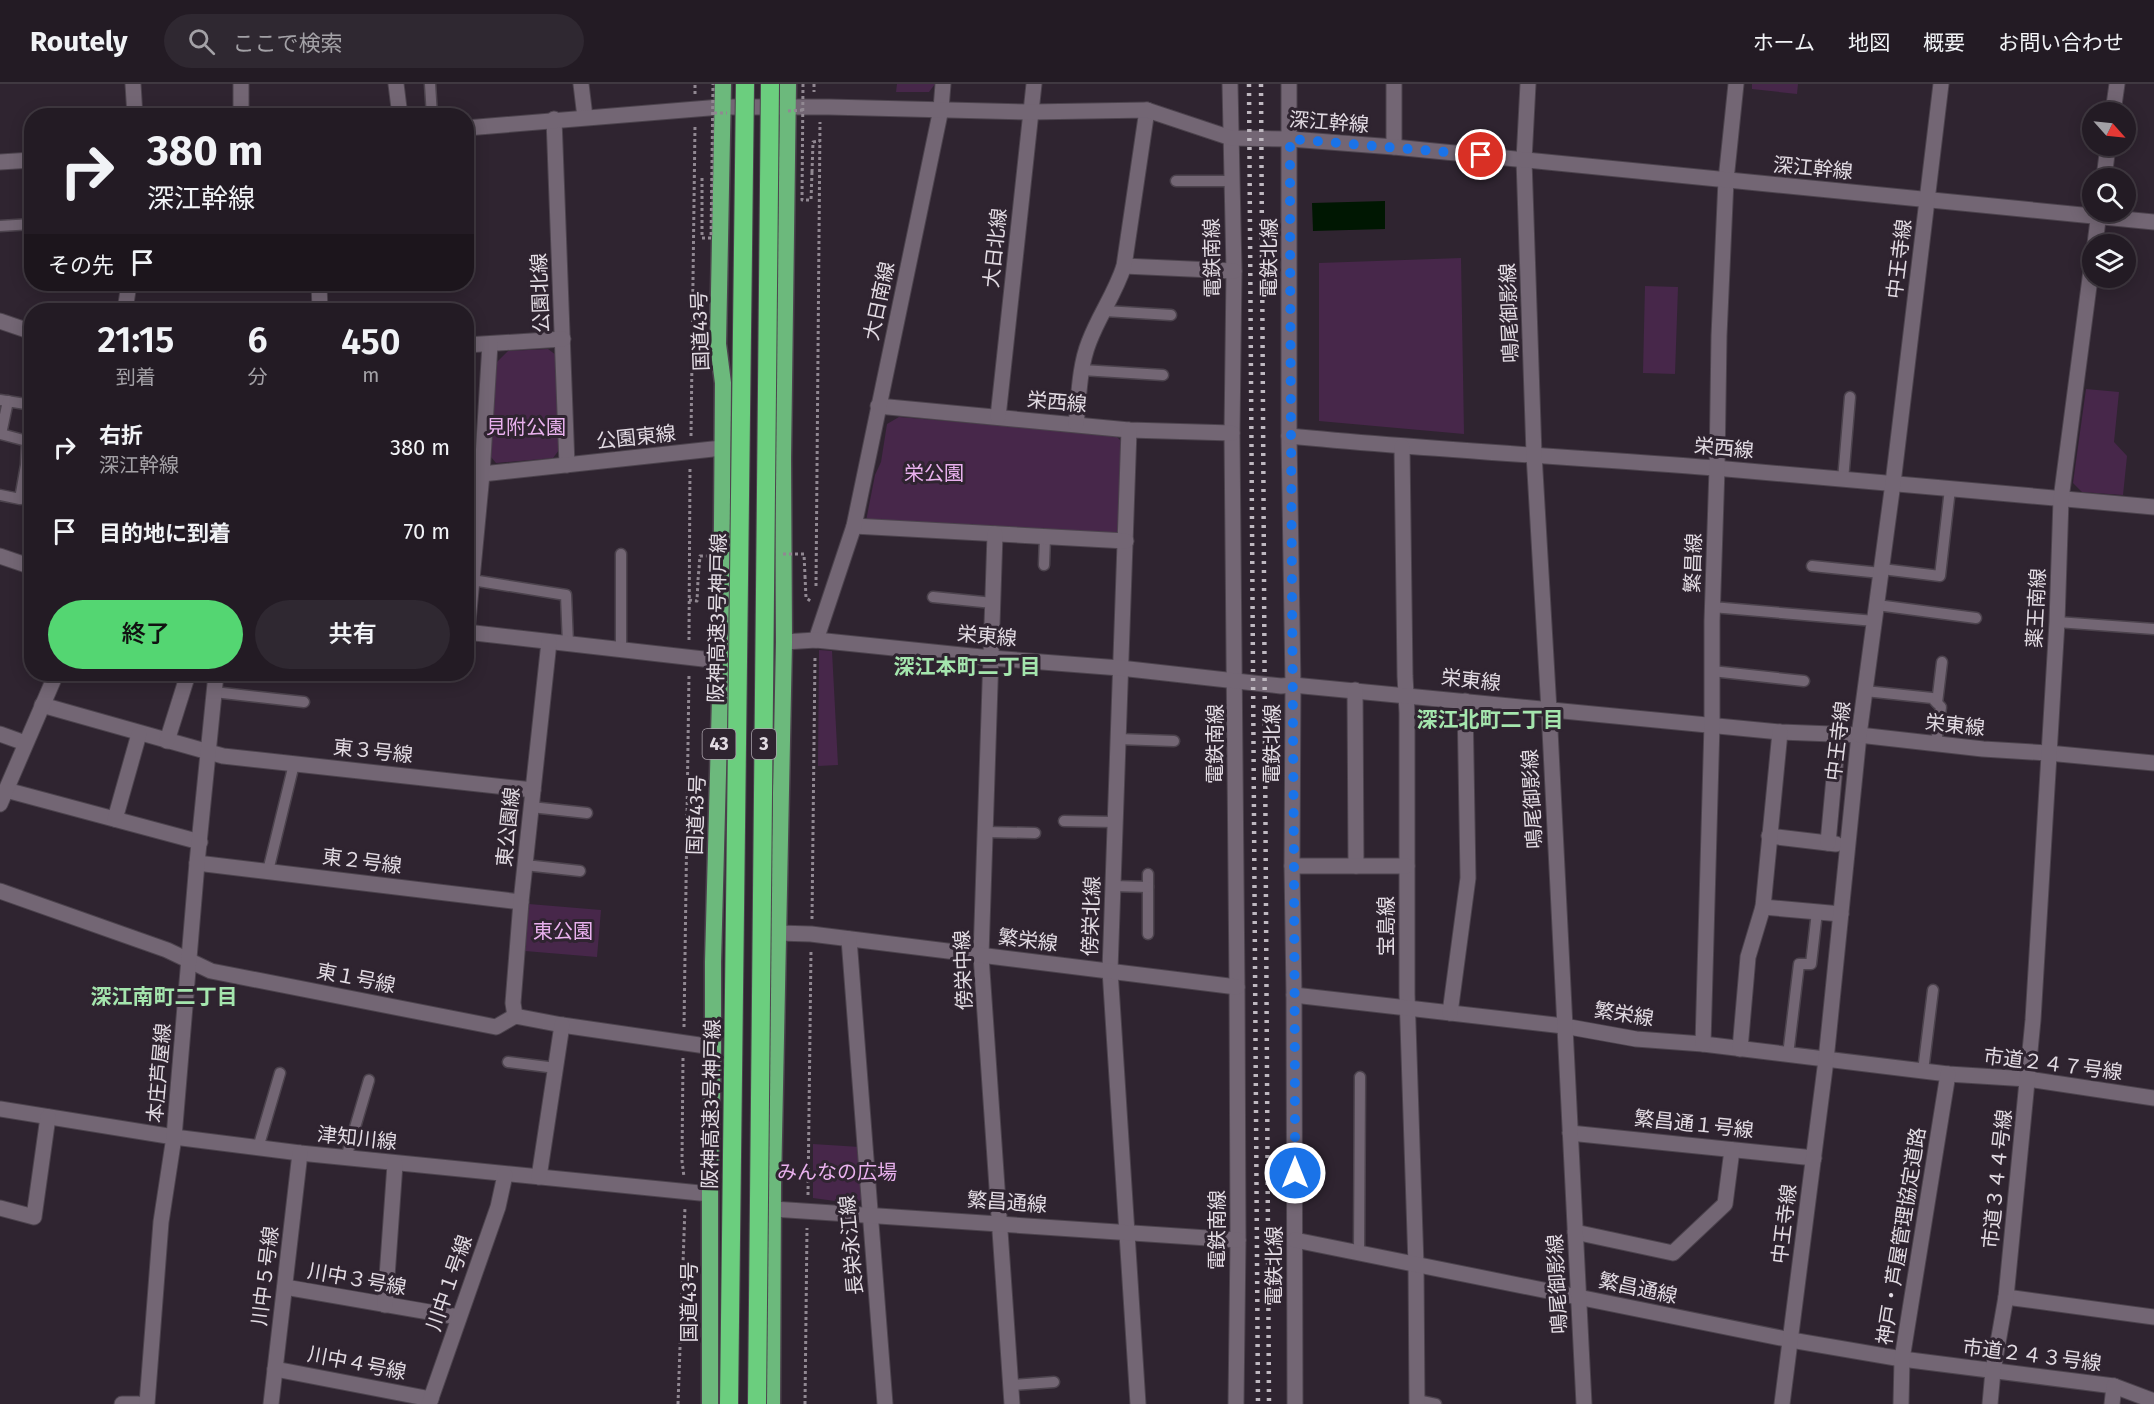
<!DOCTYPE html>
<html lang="ja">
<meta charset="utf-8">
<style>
:root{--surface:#231b24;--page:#2f2831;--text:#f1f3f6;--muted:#a3a1a6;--line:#403941;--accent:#54d672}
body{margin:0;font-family:"Fira Sans","Noto Sans JP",sans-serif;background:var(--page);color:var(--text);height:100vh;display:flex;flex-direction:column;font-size:22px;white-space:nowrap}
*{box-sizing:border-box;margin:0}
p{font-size:20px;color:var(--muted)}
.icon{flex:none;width:33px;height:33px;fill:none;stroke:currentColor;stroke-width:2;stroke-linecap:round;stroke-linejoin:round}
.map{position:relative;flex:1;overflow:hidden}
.side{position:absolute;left:24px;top:219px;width:450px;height:378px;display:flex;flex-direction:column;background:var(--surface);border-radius:24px;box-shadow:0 3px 15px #0003,0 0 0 2px var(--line)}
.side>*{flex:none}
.banner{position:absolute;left:24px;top:24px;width:450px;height:183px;border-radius:24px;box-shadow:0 3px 15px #0003,0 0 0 2px var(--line);background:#231b24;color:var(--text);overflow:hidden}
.needle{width:39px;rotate:117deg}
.controls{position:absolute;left:2082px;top:18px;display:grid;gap:12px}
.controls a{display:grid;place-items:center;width:54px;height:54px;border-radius:50%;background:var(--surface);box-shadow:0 3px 15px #0003,0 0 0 2px var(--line);font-size:30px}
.pin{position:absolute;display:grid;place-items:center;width:51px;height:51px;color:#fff;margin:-26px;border:3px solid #fff;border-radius:50%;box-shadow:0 2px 6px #0007}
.me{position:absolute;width:66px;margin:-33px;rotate:0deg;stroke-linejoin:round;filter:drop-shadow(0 0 4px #0008)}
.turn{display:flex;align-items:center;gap:21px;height:126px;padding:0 24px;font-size:27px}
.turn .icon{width:78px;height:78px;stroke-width:2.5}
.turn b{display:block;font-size:42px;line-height:51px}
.then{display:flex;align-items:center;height:57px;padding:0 24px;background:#0003;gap:12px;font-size:22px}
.eta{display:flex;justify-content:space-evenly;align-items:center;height:102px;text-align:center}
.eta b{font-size:36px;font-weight:600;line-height:42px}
.cta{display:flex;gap:12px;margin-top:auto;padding:12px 24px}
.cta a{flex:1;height:69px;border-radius:36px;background:var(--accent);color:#111;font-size:24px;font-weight:600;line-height:69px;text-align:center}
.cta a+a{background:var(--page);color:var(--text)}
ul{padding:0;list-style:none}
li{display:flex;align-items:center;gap:18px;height:84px;padding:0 24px}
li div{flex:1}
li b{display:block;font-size:22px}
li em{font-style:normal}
header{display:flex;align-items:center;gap:36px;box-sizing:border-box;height:84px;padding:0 30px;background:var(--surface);border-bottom:2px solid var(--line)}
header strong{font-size:28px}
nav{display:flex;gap:33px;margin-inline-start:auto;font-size:21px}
.search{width:420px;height:54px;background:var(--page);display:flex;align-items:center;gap:15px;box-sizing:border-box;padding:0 21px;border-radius:33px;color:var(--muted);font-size:22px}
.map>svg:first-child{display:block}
.green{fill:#47274a}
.water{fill:#001702}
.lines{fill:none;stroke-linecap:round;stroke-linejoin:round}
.service-casing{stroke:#4c434d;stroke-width:13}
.minor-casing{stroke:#4c434d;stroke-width:17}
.tertiary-casing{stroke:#4c434d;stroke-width:17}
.trunk-casing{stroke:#4c434d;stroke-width:19}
.path{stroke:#918892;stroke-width:3;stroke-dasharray:3 3;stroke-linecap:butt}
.service{stroke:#736674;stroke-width:10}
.minor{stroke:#736674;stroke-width:15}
.tertiary{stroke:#736674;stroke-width:15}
.trunk{stroke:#6cb97c;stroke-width:16}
.rail{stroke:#bfb8c0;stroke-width:4.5;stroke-dasharray:3 6;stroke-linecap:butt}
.motorway-bridge-casing{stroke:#4c434d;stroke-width:20;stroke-linecap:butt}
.path-bridge{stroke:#918892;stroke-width:3;stroke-dasharray:3 3;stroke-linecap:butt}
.motorway-bridge{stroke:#6bce7e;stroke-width:18}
.route{stroke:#1a73e8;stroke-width:10;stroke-dasharray:0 18}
.labels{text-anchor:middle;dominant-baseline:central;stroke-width:6;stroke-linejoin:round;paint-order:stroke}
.shield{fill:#2f2430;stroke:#aca4ad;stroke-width:1.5}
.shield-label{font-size:18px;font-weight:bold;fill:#e2dbe3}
.street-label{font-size:20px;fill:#e2dbe3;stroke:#2f2430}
.park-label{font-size:20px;fill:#e9b1ee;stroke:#2f2430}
.neighbourhood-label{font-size:21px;font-weight:bold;fill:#a4e5ad;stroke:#2f2430}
</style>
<header>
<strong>Routely</strong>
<div class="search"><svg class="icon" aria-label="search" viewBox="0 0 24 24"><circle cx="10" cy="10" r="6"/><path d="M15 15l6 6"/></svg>ここで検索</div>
<nav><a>ホーム</a><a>地図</a><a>概要</a><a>お問い合わせ</a></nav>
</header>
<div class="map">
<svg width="2154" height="1320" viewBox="0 0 2154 1320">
<rect width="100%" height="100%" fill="#2f2430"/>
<g class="green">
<path d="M897 0H935L929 8H896Z"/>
<path d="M1752 0H1798L1797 10 1752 5Z"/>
<path d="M1461 174 1464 350 1319 337V179Z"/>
<path d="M1645 202 1678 203 1675 290 1643 289Z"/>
<path d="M548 265 556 271 559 366 553 374 496 379 491 373 496 279 508 267Z"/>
<path d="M2086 305 2119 308 2114 358 2127 372 2123 411 2082 408 2073 399Z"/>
<path d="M899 333 1115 351 1123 359 1119 452 866 437 875 391 881 378 887 340Z"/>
<path d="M819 566 832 567 838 681 818 682Z"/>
<path d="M529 820 601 826 597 873 525 867Z"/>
<path d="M813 1060 860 1063 863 1113 857 1120 813 1114Z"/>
</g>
<path class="water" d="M1385 117V145L1313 147 1312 119Z"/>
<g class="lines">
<defs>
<g id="service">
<path d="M430 0 432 32"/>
<path d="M1176 97H1232"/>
<path d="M0 142 32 140"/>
<path d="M1105 227 1171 231"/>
<path d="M1082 286 1163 291"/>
<path d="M0 316 32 321"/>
<path d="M1843 396 1850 313"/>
<path d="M0 411 20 415 26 381 27 357 1 350 8 317"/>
<path d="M1044 481 1045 453"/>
<path d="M1812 482 1881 489"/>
<path d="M1882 485 1940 492 1950 405"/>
<path d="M472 496 566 511 568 560"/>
<path d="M933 513 993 519"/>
<path d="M1877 521 1976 534"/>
<path d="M1712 523 1875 537"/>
<path d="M2057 538 2154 545"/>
<path d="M621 566V470"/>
<path d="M1712 587 1804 597"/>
<path d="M1865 607 1932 614 1941 623 1936 660"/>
<path d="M214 608 304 618"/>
<path d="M1937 619 1942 578"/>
<path d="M1118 655 1174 657"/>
<path d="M531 723 587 729"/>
<path d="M1064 737 1115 738"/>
<path d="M986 748 1035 749"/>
<path d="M525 781 580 787"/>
<path d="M268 787 294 680"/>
<path d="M1148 790V850"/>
<path d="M1113 802 1148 803"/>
<path d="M1788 971 1799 880H1811L1817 828"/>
<path d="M508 978 556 984"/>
<path d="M1923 987 1933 906"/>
<path d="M258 1064 280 989"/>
<path d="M346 1074 369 996"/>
<path d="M1359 1169 1360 993"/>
<path d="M1011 1301 1054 1298"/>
<path d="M1417 1316 1436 1320"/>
</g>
<g id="minor">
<path d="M133 0 135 32"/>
<path d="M241 0V32"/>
<path d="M396 0 400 32"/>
<path d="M581 0 585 33"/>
<path d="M1230 0 1234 187 1232 349 1237 903 1238 1156 1236 1320"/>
<path d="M1289 0V352L1293 601 1292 782 1294 911 1295 1320"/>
<path d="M1394 0V63"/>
<path d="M2113 28 2117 0"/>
<path d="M554 35 567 381"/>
<path d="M0 78 32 76"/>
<path d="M2104 94 2108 62"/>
<path d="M2095 160 2099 128"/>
<path d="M1124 182 1234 187"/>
<path d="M319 200 320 226"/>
<path d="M125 226 129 200"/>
<path d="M0 237 32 248"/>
<path d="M466 261 563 255"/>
<path d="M878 322 1129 346 1232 349"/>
<path d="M998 333 1034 0"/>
<path d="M1076 340C1079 314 1079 283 1089 258 1099 231 1115 210 1124 182L1147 26"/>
<path d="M1129 346 1110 886 1138 1320"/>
<path d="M1289 352C1431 366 1573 373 1715 384 1861 396 2008 410 2154 423"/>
<path d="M1402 363 1405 592 1407 629V910L1416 1181 1417 1320"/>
<path d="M482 390 722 364"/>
<path d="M854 442 1126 457"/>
<path d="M995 450 981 872 1012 1320"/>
<path d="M0 472 32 483"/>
<path d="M466 548 721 577"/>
<path d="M467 548 482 390 490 260"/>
<path d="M816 556 854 442 941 25 943 0"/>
<path d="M784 558 816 556 991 574 1120 584 1281 602 1293 601 1780 648 1859 651 1983 665 2048 669 2154 679"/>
<path d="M1355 606 1356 782"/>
<path d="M42 621 223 672 533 706"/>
<path d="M0 650 25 659"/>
<path d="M167 657 188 590"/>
<path d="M6 706 200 758"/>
<path d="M0 720 56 590"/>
<path d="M115 735 139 650"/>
<path d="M1769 752 1836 760"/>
<path d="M1828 759 1838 650"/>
<path d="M197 779 521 818"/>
<path d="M1292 782H1407"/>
<path d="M0 807 167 866 211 887 496 943 515 932 562 941 713 963"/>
<path d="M1763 823 1841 830"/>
<path d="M778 849 811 850 1237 903"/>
<path d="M849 855 885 1320"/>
<path d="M1294 911 1564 942 1636 955 1703 960 1948 990 2028 995 2154 1014"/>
<path d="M1450 929 1468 794 1465 617"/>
<path d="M515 932 513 919 521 818 549 558"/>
<path d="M1703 960 1712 640V537L1717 384 1719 252 1726 96 1736 0"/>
<path d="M1740 965 1748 873 1763 823 1780 648"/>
<path d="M0 1025 174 1053 300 1069 710 1110"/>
<path d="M1570 1049 1814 1074"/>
<path d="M539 1093 562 941"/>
<path d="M0 1124 34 1133 48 1033"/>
<path d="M773 1125 1238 1156"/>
<path d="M1575 1148 1673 1169 1725 1120 1732 1066"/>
<path d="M1295 1156 1791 1256 1902 1275 2114 1302 2154 1317"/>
<path d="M285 1203 458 1233"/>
<path d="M2006 1213 2154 1233"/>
<path d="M385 1221 395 1080"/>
<path d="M275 1285 431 1315"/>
<path d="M122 1320H138"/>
<path d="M147 1320 161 1138 174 1053 197 779 216 590"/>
<path d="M271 1320 300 1069"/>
<path d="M429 1320 498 1123 505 1091"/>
<path d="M1782 1320 1826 976 1859 651"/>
<path d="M1901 1320 1902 1275 1948 990"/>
<path d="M1990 1320 1993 1287 2006 1213 2033 936 2057 538 2061 415 2092 179"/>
<path d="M2112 1320 2114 1302"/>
</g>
<g id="tertiary">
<path d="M1528 0 1524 76 1534 370 1549 626 1584 1320"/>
<path d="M466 44 721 23H829L1030 28 1147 26 1231 54 1290 55 1394 63 2154 138"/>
<path d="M1859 651 1893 399 1941 0"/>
</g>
<g id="trunk">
<path d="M710 1320V1096L713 963V878L721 577 723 299 718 260 723 0"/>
<path d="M772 1320 773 1102 784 558 783 374 788 0"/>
</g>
</defs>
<use href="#service" class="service-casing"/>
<use href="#minor" class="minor-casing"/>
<use href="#tertiary" class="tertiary-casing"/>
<use href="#trunk" class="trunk-casing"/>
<g class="path">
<path d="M814 0V8"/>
<path d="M695 10V0"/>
<path d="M812 88 813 58 820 57"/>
<path d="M691 352 695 41"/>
<path d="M805 492 806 514 812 518"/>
<path d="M816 502 820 38"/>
<path d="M689 516 697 517 698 496"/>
<path d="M689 556 690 383"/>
<path d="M812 835 815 572"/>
<path d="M684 943 689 590"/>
<path d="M683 974 682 1077 684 1093"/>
<path d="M808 1111 811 866"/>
<path d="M678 1320 685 1123"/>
<path d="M805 1320 807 1144"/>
</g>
<use href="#service" class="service"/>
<use href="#minor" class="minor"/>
<use href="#tertiary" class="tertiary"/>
<use href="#trunk" class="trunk"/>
<g class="rail">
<path d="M1249 0 1258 1320"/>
<path d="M1261 0 1269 1320"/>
</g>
<defs>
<g id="motorway-bridge">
<path d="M729 1320 745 0"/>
<path d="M757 1320 770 0"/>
</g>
</defs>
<use href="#motorway-bridge" class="motorway-bridge-casing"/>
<g class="path-bridge">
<path d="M803 0 802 116H811L812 88"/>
<path d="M788 27 803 26"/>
<path d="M714 29H727"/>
<path d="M702 94V154H711L713 0"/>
<path d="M783 470H804L805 492"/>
<path d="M698 496 700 472H723"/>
</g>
<use href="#motorway-bridge" class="motorway-bridge"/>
</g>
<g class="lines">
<path class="route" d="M1295 1089C1295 745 1290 400 1290 55L1481 71"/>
</g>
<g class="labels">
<g class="shield">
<rect x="702.5" y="645" width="33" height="30" rx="4.5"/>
<rect x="752" y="645" width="24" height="30" rx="4.5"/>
</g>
<g class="shield-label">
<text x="719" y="660">43</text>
<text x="764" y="660">3</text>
</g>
<g class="street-label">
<text transform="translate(1329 38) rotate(4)">深江幹線</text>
<text transform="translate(1813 84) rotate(5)">深江幹線</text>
<text transform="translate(995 164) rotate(-84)">大日北線</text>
<text transform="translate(1212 174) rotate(-91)">電鉄南線</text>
<text transform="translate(1269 174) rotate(-90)">電鉄北線</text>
<text transform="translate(1899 175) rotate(-83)">中王寺線</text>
<text transform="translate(540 209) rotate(-92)">公園北線</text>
<text transform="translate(879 217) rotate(-78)">大日南線</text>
<text transform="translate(1509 229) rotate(-92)">鳴尾御影線</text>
<text transform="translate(700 247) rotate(-92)">国道43号</text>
<text transform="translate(1057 318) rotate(5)">栄西線</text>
<text transform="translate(636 353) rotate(-6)">公園東線</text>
<text transform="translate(1724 364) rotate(5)">栄西線</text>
<text transform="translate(1693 479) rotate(-88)">繁昌線</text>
<text transform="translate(2036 524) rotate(-87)">薬王南線</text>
<text transform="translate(717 534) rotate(-89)">阪神高速3号神戸線</text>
<text transform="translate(987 552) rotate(5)">栄東線</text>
<text transform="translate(1471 596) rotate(6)">栄東線</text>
<text transform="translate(1955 641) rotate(6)">栄東線</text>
<text transform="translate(1838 657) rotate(-83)">中王寺線</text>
<text transform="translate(1215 660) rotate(-90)">電鉄南線</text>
<text transform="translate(1272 660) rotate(-90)">電鉄北線</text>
<text transform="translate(373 667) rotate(6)">東３号線</text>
<text transform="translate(1532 715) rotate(-93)">鳴尾御影線</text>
<text transform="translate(696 731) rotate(-88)">国道43号</text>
<text transform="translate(508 743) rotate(-84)">東公園線</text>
<text transform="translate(362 777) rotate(7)">東２号線</text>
<text transform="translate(1091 832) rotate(-88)">傍栄北線</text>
<text transform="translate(1386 842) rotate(-90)">宝島線</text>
<text transform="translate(1028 856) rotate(7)">繁栄線</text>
<text transform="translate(963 886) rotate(-92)">傍栄中線</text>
<text transform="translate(356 894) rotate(11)">東１号線</text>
<text transform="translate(1624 930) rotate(9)">繁栄線</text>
<text transform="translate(2053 980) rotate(7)">市道２４７号線</text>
<text transform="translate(159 989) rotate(-85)">本庄芦屋線</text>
<text transform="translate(711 1020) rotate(-89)">阪神高速3号神戸線</text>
<text transform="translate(1694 1040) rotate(6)">繁昌通１号線</text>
<text transform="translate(357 1054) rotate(6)">津知川線</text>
<text transform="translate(1997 1095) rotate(-84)">市道３４４号線</text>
<text transform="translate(1007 1118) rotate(4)">繁昌通線</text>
<text transform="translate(1784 1140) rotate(-83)">中王寺線</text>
<text transform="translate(1217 1146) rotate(-90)">電鉄南線</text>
<text transform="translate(1901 1152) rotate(-81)">神戸・芦屋管理協定道路</text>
<text transform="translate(851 1161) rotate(-95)">長栄永江線</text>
<text transform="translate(1274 1182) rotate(-90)">電鉄北線</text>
<text transform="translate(265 1192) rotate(-83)">川中５号線</text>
<text transform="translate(357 1195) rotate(10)">川中３号線</text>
<text transform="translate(449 1199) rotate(-71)">川中１号線</text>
<text transform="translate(1557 1200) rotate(-93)">鳴尾御影線</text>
<text transform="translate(1638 1204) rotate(12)">繁昌通線</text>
<text transform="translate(689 1218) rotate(-90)">国道43号</text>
<text transform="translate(2032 1271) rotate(7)">市道２４３号線</text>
<text transform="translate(357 1279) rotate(11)">川中４号線</text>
</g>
<g class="park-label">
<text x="526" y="343">見附公園</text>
<text x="934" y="389">栄公園</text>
<text x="563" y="847">東公園</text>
<text x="837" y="1088">みんなの広場</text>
</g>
<g class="neighbourhood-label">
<text x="967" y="583">深江本町二丁目</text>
<text x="1490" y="636">深江北町二丁目</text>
<text x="164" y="913">深江南町二丁目</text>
</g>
</g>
</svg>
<div class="controls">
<a><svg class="needle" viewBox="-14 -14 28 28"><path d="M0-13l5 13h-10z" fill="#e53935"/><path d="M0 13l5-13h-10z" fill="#a3a1a6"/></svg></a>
<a><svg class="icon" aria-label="search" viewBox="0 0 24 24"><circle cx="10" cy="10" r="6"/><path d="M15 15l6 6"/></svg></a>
<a><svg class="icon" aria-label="layers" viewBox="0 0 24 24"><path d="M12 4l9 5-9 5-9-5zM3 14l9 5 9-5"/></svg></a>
</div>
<div class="pin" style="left:1481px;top:71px;background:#d93025"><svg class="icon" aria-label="arrive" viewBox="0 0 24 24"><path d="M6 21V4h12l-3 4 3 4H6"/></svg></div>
<svg class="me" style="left:1295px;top:1089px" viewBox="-20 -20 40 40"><circle r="17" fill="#1a73e8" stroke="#fff" stroke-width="3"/><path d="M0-11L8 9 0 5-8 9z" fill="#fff"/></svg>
<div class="banner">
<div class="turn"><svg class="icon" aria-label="right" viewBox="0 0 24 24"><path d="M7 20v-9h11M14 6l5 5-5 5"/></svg><div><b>380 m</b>深江幹線</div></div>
<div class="then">その先<svg class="icon" aria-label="arrive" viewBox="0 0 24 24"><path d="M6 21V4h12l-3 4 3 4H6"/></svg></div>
</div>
<section class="side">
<div class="eta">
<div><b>21:15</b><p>到着</p></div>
<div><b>6</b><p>分</p></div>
<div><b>450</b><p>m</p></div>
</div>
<ul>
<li><svg class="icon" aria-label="right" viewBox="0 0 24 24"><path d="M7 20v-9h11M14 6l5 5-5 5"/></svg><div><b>右折</b><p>深江幹線</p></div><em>380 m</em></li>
<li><svg class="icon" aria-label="arrive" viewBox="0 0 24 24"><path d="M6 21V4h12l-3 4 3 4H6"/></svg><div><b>目的地に到着</b></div><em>70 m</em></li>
</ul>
<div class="cta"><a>終了</a><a>共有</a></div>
</section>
</div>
